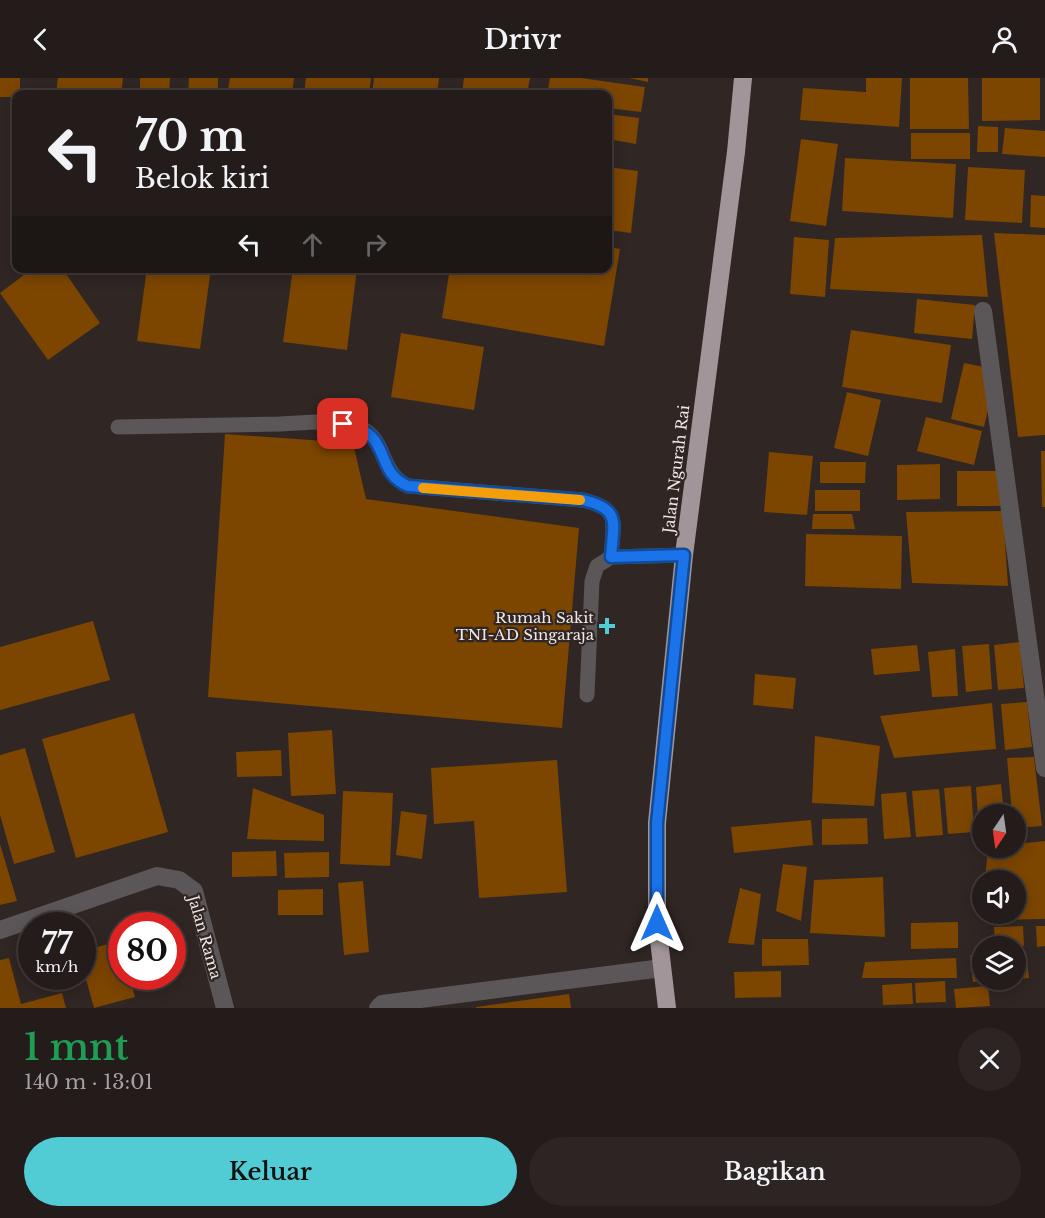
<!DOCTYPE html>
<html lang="id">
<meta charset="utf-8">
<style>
:root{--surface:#241c1b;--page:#2c2524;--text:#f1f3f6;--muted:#a3a1a3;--line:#413a3a;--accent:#51ccd4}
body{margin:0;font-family:"Libre Baskerville",serif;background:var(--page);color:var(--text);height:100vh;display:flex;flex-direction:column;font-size:22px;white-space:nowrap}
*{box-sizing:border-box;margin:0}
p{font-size:20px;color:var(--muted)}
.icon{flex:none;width:33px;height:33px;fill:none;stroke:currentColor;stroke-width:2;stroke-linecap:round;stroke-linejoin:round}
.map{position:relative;height:930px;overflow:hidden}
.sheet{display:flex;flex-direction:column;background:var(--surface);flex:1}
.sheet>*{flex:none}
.top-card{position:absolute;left:12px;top:12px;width:600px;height:183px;border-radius:12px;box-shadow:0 3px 15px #0003,0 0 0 2px var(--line);background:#241c1b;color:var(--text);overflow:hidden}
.needle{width:39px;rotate:193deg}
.tools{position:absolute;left:972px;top:726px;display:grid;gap:12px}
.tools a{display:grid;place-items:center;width:54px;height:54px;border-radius:50%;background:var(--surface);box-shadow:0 3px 15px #0003,0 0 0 2px var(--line);font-size:30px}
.speed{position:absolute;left:18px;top:834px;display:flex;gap:12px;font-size:30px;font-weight:700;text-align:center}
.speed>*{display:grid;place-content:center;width:78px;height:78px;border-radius:50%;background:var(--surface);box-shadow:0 3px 15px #0003,0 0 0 2px var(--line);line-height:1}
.speed small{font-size:15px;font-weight:400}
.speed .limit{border:9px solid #d22;background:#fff;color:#111}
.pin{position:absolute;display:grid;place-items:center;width:51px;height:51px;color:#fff;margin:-26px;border-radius:12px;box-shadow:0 3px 9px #0006}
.me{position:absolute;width:66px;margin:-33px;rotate:0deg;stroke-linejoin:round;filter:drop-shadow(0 0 4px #0008)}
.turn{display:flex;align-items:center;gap:21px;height:126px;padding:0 24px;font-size:27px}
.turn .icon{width:78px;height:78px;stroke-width:2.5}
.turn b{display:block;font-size:42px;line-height:51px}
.lanes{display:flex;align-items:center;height:57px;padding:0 24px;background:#0003;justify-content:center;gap:30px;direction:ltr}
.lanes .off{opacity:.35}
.round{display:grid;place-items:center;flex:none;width:63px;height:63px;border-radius:32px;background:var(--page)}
.headline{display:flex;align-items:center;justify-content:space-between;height:102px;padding:0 24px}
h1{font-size:36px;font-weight:600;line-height:45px;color:#1e9e55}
.button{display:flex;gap:12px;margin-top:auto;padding:12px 24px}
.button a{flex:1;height:69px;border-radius:36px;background:var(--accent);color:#111;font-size:24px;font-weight:600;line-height:69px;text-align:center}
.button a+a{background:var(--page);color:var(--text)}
header{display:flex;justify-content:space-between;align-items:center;height:78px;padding:0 24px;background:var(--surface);font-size:27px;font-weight:600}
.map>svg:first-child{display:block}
.building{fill:#7c4500}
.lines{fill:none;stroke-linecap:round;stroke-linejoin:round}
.lane{stroke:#5b5658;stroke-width:15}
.street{stroke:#5b5658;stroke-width:18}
.highway{stroke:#a19599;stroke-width:18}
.route-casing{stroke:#114b97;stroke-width:15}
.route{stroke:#1a73e8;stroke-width:10}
.slow{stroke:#f59e0b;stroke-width:10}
.poi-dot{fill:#51ccd4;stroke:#302624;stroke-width:2}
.labels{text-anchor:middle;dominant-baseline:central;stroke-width:4.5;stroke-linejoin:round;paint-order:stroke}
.street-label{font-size:15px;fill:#eee7e6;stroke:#302624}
.poi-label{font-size:15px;fill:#eee7e6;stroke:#302624;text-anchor:end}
</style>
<header><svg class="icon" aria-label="back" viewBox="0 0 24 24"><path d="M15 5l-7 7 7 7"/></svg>Drivr<svg class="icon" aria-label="person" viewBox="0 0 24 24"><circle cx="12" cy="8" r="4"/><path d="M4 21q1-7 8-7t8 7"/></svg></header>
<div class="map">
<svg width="1045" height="930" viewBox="0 0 1045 930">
<rect width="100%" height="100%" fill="#302624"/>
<g class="building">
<path d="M0 0H20V16H16V19H0Z"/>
<path d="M58 0H123L121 16H56Z"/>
<path d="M140 0H170L169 16H140Z"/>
<path d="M189 0H218V16H188Z"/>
<path d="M230 0H294L292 16H227Z"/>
<path d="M306 0H371L369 16H304Z"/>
<path d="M374 0H439L437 16H372Z"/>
<path d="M464 0H530L527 16H462Z"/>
<path d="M550 0H581L645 9 641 34 608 30V16H547Z"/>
<path d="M629 0H648V4Z"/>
<path d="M866 0H902L899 49 800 42 803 10 866 14Z"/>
<path d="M910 0H968L969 51H910Z"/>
<path d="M982 0H1040V42L982 43Z"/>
<path d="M608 36 639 40 636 66 608 61Z"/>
<path d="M978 48 998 49V74H977Z"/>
<path d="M1005 50 1045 53V79L1002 76Z"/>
<rect x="911" y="55" width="59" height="26"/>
<path d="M801 61 838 66 826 148 790 143Z"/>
<path d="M845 80 956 86 953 140 842 133Z"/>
<path d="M608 89 638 93 631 155 608 152Z"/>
<path d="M968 89 1025 92 1022 145 965 142Z"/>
<path d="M1031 117 1045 118V150L1030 149Z"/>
<path d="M994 155 1045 157V357L1018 359Z"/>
<path d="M982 157 988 219 830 211 835 160Z"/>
<path d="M794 159 829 162 825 219 790 216Z"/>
<path d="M608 169 620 171 604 268 442 240 450 190H608Z"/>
<path d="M33 190H62L100 245 48 282 0 215Z"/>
<path d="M147 190H211L200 271 137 263Z"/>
<path d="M293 190H357L347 272 283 264Z"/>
<path d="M917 221 975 227 972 261 914 255Z"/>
<path d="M851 252 951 267 942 325 842 309Z"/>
<path d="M401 255 484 269 474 332 391 319Z"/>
<path d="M964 285 984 289 990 324 984 349 951 341Z"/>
<path d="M847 314 881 322 868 378 834 370Z"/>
<path d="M926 339 982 353 974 387 917 373Z"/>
<path d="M225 356 353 365 366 421 579 450 562 650 208 619Z"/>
<path d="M1041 373H1045V429H1042Z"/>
<path d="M769 374 813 378 807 437 764 434Z"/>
<path d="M820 384H866L865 405H820Z"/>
<path d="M940 386V421L897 422V387Z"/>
<rect x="957" y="393" width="44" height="35"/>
<rect x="815" y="412" width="45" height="21"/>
<path d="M1003 433 1008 508 912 505 906 434Z"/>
<path d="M813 436H852L855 451H812Z"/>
<path d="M806 456 902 458 901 511 805 508Z"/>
<path d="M93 543 110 602 0 632V569Z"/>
<path d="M1020 564 1024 610 998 612 994 567Z"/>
<path d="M989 566 992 611 966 614 962 568Z"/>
<path d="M917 567 920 593 874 597 871 571Z"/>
<path d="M955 571 958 618 932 619 928 574Z"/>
<path d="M755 596 796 600 793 631 753 627Z"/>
<path d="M1027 624 1032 669 1005 672 1001 626Z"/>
<path d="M992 625 996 671 894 680 880 638Z"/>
<path d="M134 635 168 754 76 780 42 661Z"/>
<path d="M332 652 336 716 291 718 288 655Z"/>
<path d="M815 658 880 668 874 728 812 725Z"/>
<path d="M25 670 55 774 14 786 0 737V677Z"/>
<path d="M281 672 282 698 237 699 236 674Z"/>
<path d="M1034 679 1042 748 1016 750V736H1012L1007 680Z"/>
<path d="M557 682 567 814 479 820 474 743 434 746 431 690Z"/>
<path d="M1001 706 1004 736H982V754H979L976 709Z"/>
<path d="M971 708 974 754 948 756 944 710Z"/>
<path d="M253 710 324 737V763L247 761Z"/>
<path d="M939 711 943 757 916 759 912 713Z"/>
<path d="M343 713 393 715 390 788 340 786Z"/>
<path d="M906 714 911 759 884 761 881 716Z"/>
<path d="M401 733 427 737 422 781 396 777Z"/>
<path d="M867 740 868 766 822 767V741Z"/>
<path d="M811 742 813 767 734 775 731 749Z"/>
<path d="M1045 763V841L981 842 982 836H1016V802H985L988 770H1016V766Z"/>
<path d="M0 766 17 823 0 827Z"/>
<path d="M276 773 277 798 232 799V774Z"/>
<path d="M329 774V799L285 800 284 775Z"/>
<path d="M783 786 807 789 801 843 776 833Z"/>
<path d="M883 799 885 859 810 855 814 802Z"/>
<path d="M363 803 369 874 344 877 338 805Z"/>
<path d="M740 810 761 816 754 867 728 865Z"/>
<path d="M323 811V837H278V812Z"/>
<path d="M958 844V870L911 871V845Z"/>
<path d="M1023 848 1024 868H995L994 849Z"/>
<path d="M1036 848H1045V868L1037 869Z"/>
<path d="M762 861H808L809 887 762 888Z"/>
<path d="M120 863 122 898H129L135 919 94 930 82 887V873Z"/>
<path d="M1016 873H1026L1029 900 1016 901Z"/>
<path d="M982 876V903L973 904 970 877Z"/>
<path d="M9 880 21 926 62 915 66 930H0V882Z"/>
<path d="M956 880 957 900H862L865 884Z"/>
<path d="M781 893V919L735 920 734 894Z"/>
<path d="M945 903 946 924 916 925 915 905Z"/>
<path d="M912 905 913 926 883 927 882 907Z"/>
<path d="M988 908 990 928 956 930 954 911Z"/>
<path d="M569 916 571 930H476V929Z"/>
</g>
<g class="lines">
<g class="lane">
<path d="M118 349C171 348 225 347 279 346 302 345 340 340 361 350 387 362 380 396 408 408L583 422C622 431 613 445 611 479"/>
<path d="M587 617 592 503 597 488 611 479 684 477"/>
</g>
<g class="street">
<path d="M983 233 1045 690"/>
<path d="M0 852 157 798 179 802 194 813 225 930"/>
<path d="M378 930 382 926 662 890"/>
</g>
<path class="highway" d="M667 930 657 845V745L684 477 736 74 743 0"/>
</g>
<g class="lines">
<defs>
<path id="route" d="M343 346C395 355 372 393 408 408L583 422C622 431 613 445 611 479L684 477 657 745V845"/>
</defs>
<use href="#route" class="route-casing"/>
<use href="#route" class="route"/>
<path class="slow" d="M423 410 580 422"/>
</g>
<path class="poi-dot" d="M604 539h6v6h6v6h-6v6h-6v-6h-6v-6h6z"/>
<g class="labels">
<g class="street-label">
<text transform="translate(676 391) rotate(-83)">Jalan Ngurah Rai</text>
<text transform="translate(205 859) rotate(74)">Jalan Rama</text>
</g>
<g class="poi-label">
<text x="594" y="539">Rumah Sakit<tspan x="594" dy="17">TNI-AD Singaraja</tspan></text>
</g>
</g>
</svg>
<div class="tools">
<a><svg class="needle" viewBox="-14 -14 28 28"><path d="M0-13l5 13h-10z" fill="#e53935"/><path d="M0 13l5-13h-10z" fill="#a3a1a3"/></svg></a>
<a><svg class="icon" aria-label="sound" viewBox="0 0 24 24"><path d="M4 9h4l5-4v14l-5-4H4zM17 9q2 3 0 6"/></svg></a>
<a><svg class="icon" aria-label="layers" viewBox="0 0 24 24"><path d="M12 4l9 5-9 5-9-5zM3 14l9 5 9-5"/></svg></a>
</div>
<div class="speed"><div>77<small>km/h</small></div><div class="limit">80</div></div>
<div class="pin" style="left:343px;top:346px;background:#d93025"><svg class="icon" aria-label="arrive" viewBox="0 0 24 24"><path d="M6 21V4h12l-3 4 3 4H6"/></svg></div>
<svg class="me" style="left:657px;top:845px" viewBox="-20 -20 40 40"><path d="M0-17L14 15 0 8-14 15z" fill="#1a73e8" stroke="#fff" stroke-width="4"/></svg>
<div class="top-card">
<div class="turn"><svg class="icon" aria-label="left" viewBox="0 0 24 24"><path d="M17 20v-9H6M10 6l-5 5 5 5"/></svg><div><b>70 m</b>Belok kiri</div></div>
<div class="lanes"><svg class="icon" aria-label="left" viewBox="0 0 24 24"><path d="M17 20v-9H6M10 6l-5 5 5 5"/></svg><svg class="icon off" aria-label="ahead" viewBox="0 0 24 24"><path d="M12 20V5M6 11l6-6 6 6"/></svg><svg class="icon off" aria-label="right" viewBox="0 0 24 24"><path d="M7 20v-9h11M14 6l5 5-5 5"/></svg></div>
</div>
</div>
<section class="sheet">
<div class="headline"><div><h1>1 mnt</h1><p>140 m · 13:01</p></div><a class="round"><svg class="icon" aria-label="close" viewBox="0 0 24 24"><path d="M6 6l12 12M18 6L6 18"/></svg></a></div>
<div class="button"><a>Keluar</a><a>Bagikan</a></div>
</section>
